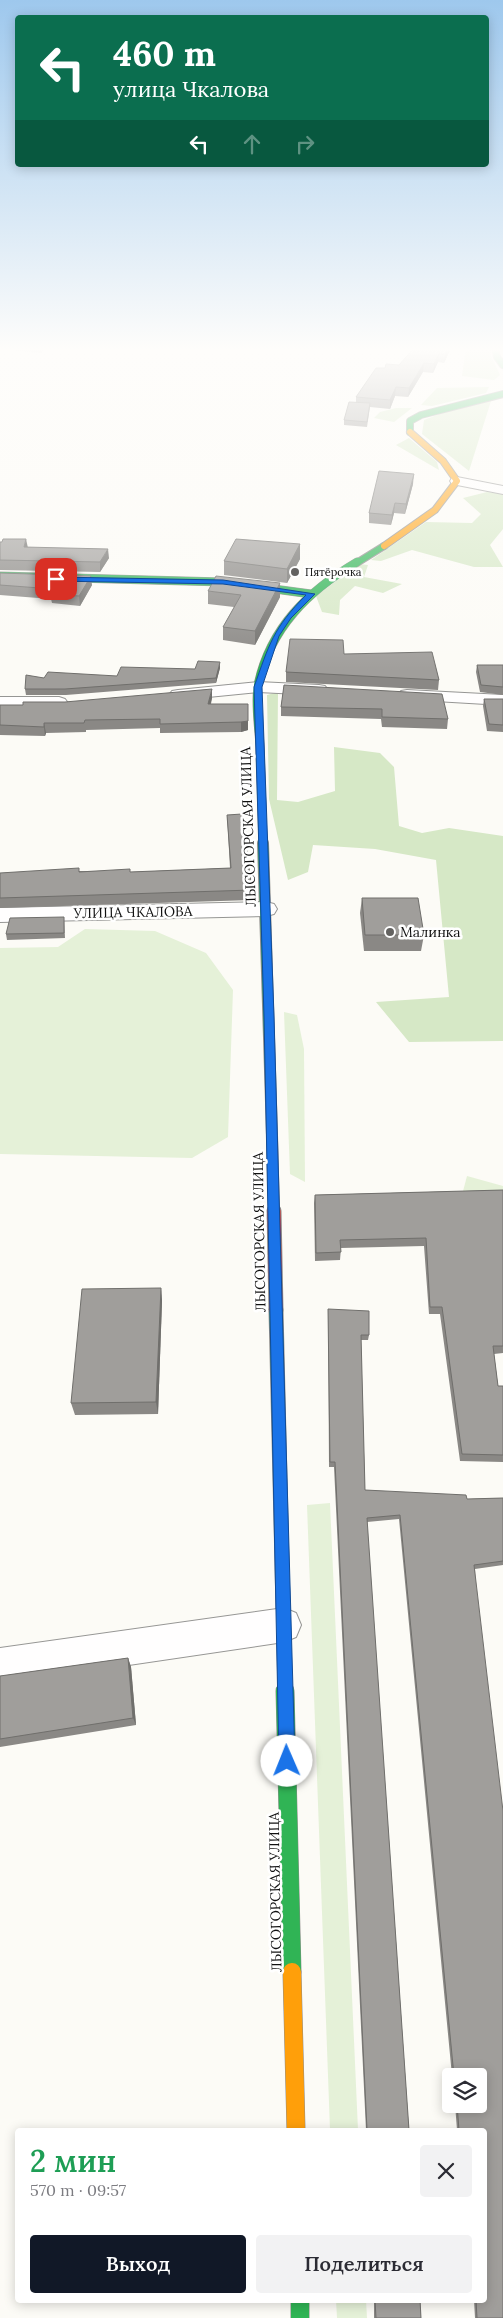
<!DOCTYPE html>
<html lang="ru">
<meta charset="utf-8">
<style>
:root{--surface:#fff;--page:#f2f2f3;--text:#2b2b33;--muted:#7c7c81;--accent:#111827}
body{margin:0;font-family:Lora,serif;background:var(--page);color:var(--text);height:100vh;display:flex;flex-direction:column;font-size:19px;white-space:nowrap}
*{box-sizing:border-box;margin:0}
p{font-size:16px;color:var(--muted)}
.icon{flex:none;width:28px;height:28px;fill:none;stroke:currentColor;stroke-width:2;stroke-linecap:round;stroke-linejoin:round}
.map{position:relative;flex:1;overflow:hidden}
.panel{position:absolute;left:15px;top:2128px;width:472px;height:175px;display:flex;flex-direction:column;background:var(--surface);border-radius:5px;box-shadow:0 2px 12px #0003}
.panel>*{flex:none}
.banner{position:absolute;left:15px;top:15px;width:474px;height:152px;border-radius:5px;box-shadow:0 2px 12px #0003;background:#0b6e4f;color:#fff;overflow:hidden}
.buttons{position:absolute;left:442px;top:2068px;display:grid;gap:10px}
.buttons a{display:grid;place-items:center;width:45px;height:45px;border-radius:5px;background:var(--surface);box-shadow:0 2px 12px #0003;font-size:25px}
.pin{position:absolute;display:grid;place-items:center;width:42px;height:42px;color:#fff;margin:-21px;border-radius:10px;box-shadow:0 2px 8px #0006}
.me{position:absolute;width:55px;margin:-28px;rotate:359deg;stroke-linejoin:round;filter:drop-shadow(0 0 4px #0008)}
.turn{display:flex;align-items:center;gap:18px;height:105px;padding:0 15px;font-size:22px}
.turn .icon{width:65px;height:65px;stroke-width:2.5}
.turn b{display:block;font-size:35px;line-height:42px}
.lanes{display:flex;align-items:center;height:48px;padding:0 15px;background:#0003;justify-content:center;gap:25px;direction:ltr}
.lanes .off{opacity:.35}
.round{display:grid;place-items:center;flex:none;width:52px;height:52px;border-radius:5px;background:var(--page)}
.headline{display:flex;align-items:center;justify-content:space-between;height:85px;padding:0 15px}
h1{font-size:30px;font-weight:600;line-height:38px;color:#1e9e55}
.primary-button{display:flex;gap:10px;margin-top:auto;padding:10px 15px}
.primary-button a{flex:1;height:58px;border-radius:5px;background:var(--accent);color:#fff;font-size:20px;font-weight:600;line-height:58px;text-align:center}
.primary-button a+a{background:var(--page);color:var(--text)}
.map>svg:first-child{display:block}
.green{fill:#e5f1d8}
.forest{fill:#d6e8c6}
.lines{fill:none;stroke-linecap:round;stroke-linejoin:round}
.street-casing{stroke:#969694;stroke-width:2}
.fast-far4-casing{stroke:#8d8c8a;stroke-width:8}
.fast-far3-casing{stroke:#8d8c8a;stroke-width:9}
.fast-far2-casing{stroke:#8d8c8a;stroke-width:12}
.fast-far1-casing{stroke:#8d8c8a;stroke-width:15}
.fast-casing{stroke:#8d8c8a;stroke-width:19}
.slow-far1-casing{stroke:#8d8c8a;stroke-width:8}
.slow-casing{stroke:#8d8c8a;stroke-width:19}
.jam-far1-casing{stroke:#8d8c8a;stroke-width:12}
.jam-casing{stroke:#8d8c8a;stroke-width:15}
.street{fill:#fffefe;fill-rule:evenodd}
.fast-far4{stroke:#30b455;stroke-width:6}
.fast-far3{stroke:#30b455;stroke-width:8}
.fast-far2{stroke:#30b455;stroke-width:10}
.fast-far1{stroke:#30b455;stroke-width:13}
.fast{stroke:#30b455;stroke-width:18}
.slow-far1{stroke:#ff9f0a;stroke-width:6}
.slow{stroke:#ff9f0a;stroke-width:18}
.jam-far1{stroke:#e5322d;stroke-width:10}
.jam{stroke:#e5322d;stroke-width:13}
.wall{fill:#8a8885}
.shaded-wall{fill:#706f6c}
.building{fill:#a09e9b;stroke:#706f6c}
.route{fill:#1a73e8;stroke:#114b97}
.poi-dot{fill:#636260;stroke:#fff;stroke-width:2}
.labels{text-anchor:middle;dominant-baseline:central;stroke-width:5;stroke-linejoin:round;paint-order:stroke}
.far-poi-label{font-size:11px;fill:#101010;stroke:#fff;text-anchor:start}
.street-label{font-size:14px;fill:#101010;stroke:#fff}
.poi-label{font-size:14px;fill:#101010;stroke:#fff;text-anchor:start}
</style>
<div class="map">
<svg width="503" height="2318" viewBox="0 0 503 2318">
<rect width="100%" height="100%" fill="#fcfbf6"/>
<g class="green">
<path d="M85 929 155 931 206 953 233 990 228 1137 192 1158 0 1154V948L58 947Z"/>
<path d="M284 1012 297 1015 304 1049 305 1182 290 1174Z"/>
<path d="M467 1176 503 1186V1195H462Z"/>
<path d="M330 1503 358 2130H330L307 1505Z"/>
<path d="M336 2300H366L367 2318H337Z"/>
</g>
<g class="forest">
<path d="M468 348H491V356L500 375 494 380 462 376 465 354Z"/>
<path d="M489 387 486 393 432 406 421 405 437 388Z"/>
<path d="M491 401 469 471 422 434 424 420 442 413Z"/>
<path d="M396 408H412L394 422 374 418 380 412Z"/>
<path d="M409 438 437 462 439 470 396 445Z"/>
<path d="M487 492 503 494V529L490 545 503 567H474L412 550 381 561 371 560 426 522 472 523 481 514 463 498Z"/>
<path d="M359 564 368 565 364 577 402 584 383 593 355 586 340 600 339 615 322 612 316 596Z"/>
<path d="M278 692 277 800 298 802 335 791 334 747 380 753 394 767 399 826 422 833 449 828 503 836V1041L409 1042 376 1002 449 997 436 860 375 849 313 845 308 872 288 880 269 799 267 695Z"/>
</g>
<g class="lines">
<defs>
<g id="street">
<path d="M457 477 503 486V494L452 484 450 481 452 478Z"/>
<path d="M258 682 319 685 325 686 328 690 325 694 319 695 258 692 178 700 172 699 169 695 172 691 178 690Z"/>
<path d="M407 690 503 695V705L401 699 398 695 401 691Z"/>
<path d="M0 697H59L65 699 68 703 65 707 59 709H0Z"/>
<path d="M266 902 274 904 277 909 274 914 266 916 0 922V908Z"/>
<path d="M284 1608 296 1613 301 1625 296 1637 284 1642 0 1684V1648Z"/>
</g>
<g id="fast-far4">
<path d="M495 348 497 357 503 365"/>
<path d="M410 432V421L421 415 503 394"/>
<path d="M355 564 384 546"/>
</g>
<g id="fast-far3">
<path d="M0 576 223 582 311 594"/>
<path d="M263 845C262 812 261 779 260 746 259 727 255 704 258 685 270 628 308 591 357 562"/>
</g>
<path id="fast-far2" d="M263 843 272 1135"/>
<path id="fast-far1" d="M276 1310 285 1692"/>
<g id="fast">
<path d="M285 1691 292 1972"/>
<path d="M300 2300V2318"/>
</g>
<path id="slow-far1" d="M384 546 435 510 457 481 443 461 410 432"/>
<path id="slow" d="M292 1972 296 2130"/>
<path id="jam-far1" d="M272 1135 274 1212"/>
<path id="jam" d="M274 1211 276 1310"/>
</defs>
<use href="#street" class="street-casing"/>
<use href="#fast-far4" class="fast-far4-casing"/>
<use href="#fast-far3" class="fast-far3-casing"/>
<use href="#fast-far2" class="fast-far2-casing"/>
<use href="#fast-far1" class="fast-far1-casing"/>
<use href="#fast" class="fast-casing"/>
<use href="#slow-far1" class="slow-far1-casing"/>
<use href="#slow" class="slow-casing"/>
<use href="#jam-far1" class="jam-far1-casing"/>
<use href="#jam" class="jam-casing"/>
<use href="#street" class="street"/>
<use href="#fast-far4" class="fast-far4"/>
<use href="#fast-far3" class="fast-far3"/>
<use href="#fast-far2" class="fast-far2"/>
<use href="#fast-far1" class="fast-far1"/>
<use href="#fast" class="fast"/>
<use href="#slow-far1" class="slow-far1"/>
<use href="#slow" class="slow"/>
<use href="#jam-far1" class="jam-far1"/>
<use href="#jam" class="jam"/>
</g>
<g class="wall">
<path d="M12 348H46L41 353 12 350Z"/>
<path d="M414 348H451L444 363 438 362 433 373 423 372 408 397 395 396 390 409 370 407 367 427 344 425V420L356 402V397L385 368 399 365Z"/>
<path d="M413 484 405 514 394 513 391 525 369 523V513Z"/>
<path d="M0 542 27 547 109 558 100 572 0 570Z"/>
<path d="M300 544V559L287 583 224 575V561Z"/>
<path d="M0 573 92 585 80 606 52 603 51 599 0 595Z"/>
<path d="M208 591 280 597 255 645 223 640V627L234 607 208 604Z"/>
<path d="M344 654 439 680 438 690 286 682V672Z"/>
<path d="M477 665H503V695L480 692 476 672Z"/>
<path d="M220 668 216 683 66 695H26L25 689 44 678 117 676 195 669Z"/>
<path d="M284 685 448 719 447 729 382 727 381 719 281 716V707Z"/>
<path d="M212 698 211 704H248V730L241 732 160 733V728L86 730V732L46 733 45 736 0 735V705H23L65 702Z"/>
<path d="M484 699H503V732L487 731 483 706Z"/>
<path d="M227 815 252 890V900L0 908V873L80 871 130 872 230 868Z"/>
<path d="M362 898 424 935 421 951H364L360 913Z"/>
<path d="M64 917 65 938 7 940 6 934Z"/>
<path d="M503 1190V1353L494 1354 498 1386H503V1462L460 1461 440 1314H429L424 1246 341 1248 340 1260 315 1261 314 1203 315 1195Z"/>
<path d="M161 1288 162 1301 158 1414 75 1415 71 1403Z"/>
<path d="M328 1309 369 1335 368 1340H361L365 1490 467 1499 503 1498V1565L475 1569 503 2318H475L474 2300H485V2130H457L455 2104H479V2076H452L399 1519 367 1522 409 2130H366L334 1467H329Z"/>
<path d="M128 1658 131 1667 136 1725 0 1747V1676Z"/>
<path d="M374 2300H420L421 2318H374Z"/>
</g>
<g class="shaded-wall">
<path d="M40 348H46L41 353Z"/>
<path d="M448 348H451L444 363 445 354Z"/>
<path d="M439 354 438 362 433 373 434 364Z"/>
<path d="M424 363 423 372 408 397 409 388Z"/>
<path d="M396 387 395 396 390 409V400Z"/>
<path d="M414 474 413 484 405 514 406 504Z"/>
<path d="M395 503 394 513 391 525 392 515Z"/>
<path d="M26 539 28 548 24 547Z"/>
<path d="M300 544V559L287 583V569Z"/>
<path d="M108 549 109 558 100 572V562Z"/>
<path d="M91 576 92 585 80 606 79 596Z"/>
<path d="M280 583V597L255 645V631Z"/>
<path d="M220 662V668L216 683V678Z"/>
<path d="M212 689V698L208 713V704Z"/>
<path d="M248 721V730L241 732V722Z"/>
<path d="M44 723 46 733 45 736 44 727Z"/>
<path d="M161 1288 162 1301 158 1414 156 1402Z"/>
<path d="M128 1658 131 1667 136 1725 133 1718Z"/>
</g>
<g class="building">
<path d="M414 348H448L445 354H439L434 364 424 363 409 388 396 387 390 400 356 397 376 368H385L386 364 399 365Z"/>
<path d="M349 402 370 403 367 422 344 420Z"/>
<path d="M379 471 414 474 406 504 395 503 392 515 369 513Z"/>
<path d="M3 539H26L24 547 108 549 100 562 0 560V542H2Z"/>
<path d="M236 539 300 544 287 569 224 561Z"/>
<path d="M0 573 91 576 79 596 50 594 53 589 0 585Z"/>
<path d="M216 576 280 583 255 631 223 627 241 595 208 591Z"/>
<path d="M290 639 343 640 344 654 432 652 439 680 286 672Z"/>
<path d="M198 661 220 662 216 678 65 689H25L26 675 44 678 48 672 117 676 121 667 195 669Z"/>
<path d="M477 665H503V687L481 685Z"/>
<path d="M284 685 442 694 448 719 382 717V709L281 707Z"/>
<path d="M212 689 208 704H248V721L241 722 160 724V719L85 720 84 723H44V727L0 725V705H23V702H65Z"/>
<path d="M484 699H503V725L489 724Z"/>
<path d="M242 814 252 890 0 898V873L79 868V872L130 869V872L231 868 227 815Z"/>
<path d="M362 898H418L424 935H365Z"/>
<path d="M64 917V933L6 934 10 918Z"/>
<path d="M503 1190V1346H493L498 1386H503V1455L462 1454 442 1307H430L426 1238 340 1240 341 1252 316 1253 315 1195Z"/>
<path d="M161 1288 156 1402 71 1403 82 1289Z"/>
<path d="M328 1309 369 1311V1335H361L365 1490 466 1495 467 1499 503 1498V1561L474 1565 503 1811V2318H477L476 2300H485V2130H459L457 2104H479V2076H454L400 1515 367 1518 409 2130H367L335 1462H330Z"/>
<path d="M128 1658 133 1718 0 1739V1676Z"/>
<path d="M375 2300H420L421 2318H376Z"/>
</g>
<linearGradient id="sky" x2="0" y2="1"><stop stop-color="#9ec8ed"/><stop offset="0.52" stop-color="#fefdfb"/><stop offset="1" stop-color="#fefdfb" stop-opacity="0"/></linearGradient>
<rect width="503" height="672" fill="url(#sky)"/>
<path class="route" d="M56 577 223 580 315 594 291 618 279 636 262 687 274 1016 295 1761 293 1767 287 1769 282 1767 279 1761 264 1016 254 687C269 645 273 628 306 595L223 584 54 581Z"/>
<g class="poi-dot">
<circle cx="295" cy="572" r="5"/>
<circle cx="390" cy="932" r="5"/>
</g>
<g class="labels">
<g class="far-poi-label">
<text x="305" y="572">Пятёрочка</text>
</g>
<g class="street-label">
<text transform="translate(248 827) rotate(-92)">ЛЫСОГОРСКАЯ УЛИЦА</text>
<text transform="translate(133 912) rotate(-1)">УЛИЦА ЧКАЛОВА</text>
<text transform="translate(259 1232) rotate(-91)">ЛЫСОГОРСКАЯ УЛИЦА</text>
<text transform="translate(275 1892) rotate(-91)">ЛЫСОГОРСКАЯ УЛИЦА</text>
</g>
<g class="poi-label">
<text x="400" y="932">Малинка</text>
</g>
</g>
</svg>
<div class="buttons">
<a><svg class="icon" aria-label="layers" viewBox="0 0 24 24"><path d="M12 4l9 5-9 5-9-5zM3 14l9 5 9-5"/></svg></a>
</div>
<div class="pin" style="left:56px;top:579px;background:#d93025"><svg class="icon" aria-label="arrive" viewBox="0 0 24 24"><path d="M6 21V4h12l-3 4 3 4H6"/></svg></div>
<svg class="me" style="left:287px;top:1761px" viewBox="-20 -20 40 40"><circle r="19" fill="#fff"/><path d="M0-13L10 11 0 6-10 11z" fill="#1a73e8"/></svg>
<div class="banner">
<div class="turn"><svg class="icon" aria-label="left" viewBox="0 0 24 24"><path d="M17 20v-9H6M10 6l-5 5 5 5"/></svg><div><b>460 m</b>улица Чкалова</div></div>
<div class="lanes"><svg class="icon" aria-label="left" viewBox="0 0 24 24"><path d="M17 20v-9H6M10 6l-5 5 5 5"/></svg><svg class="icon off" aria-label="ahead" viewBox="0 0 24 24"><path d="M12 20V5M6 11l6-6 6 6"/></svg><svg class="icon off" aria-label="right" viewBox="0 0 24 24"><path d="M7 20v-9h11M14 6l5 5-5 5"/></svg></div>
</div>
<section class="panel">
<div class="headline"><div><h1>2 мин</h1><p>570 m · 09:57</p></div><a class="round"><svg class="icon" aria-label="close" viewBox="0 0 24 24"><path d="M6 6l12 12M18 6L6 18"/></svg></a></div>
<div class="primary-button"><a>Выход</a><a>Поделиться</a></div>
</section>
</div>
